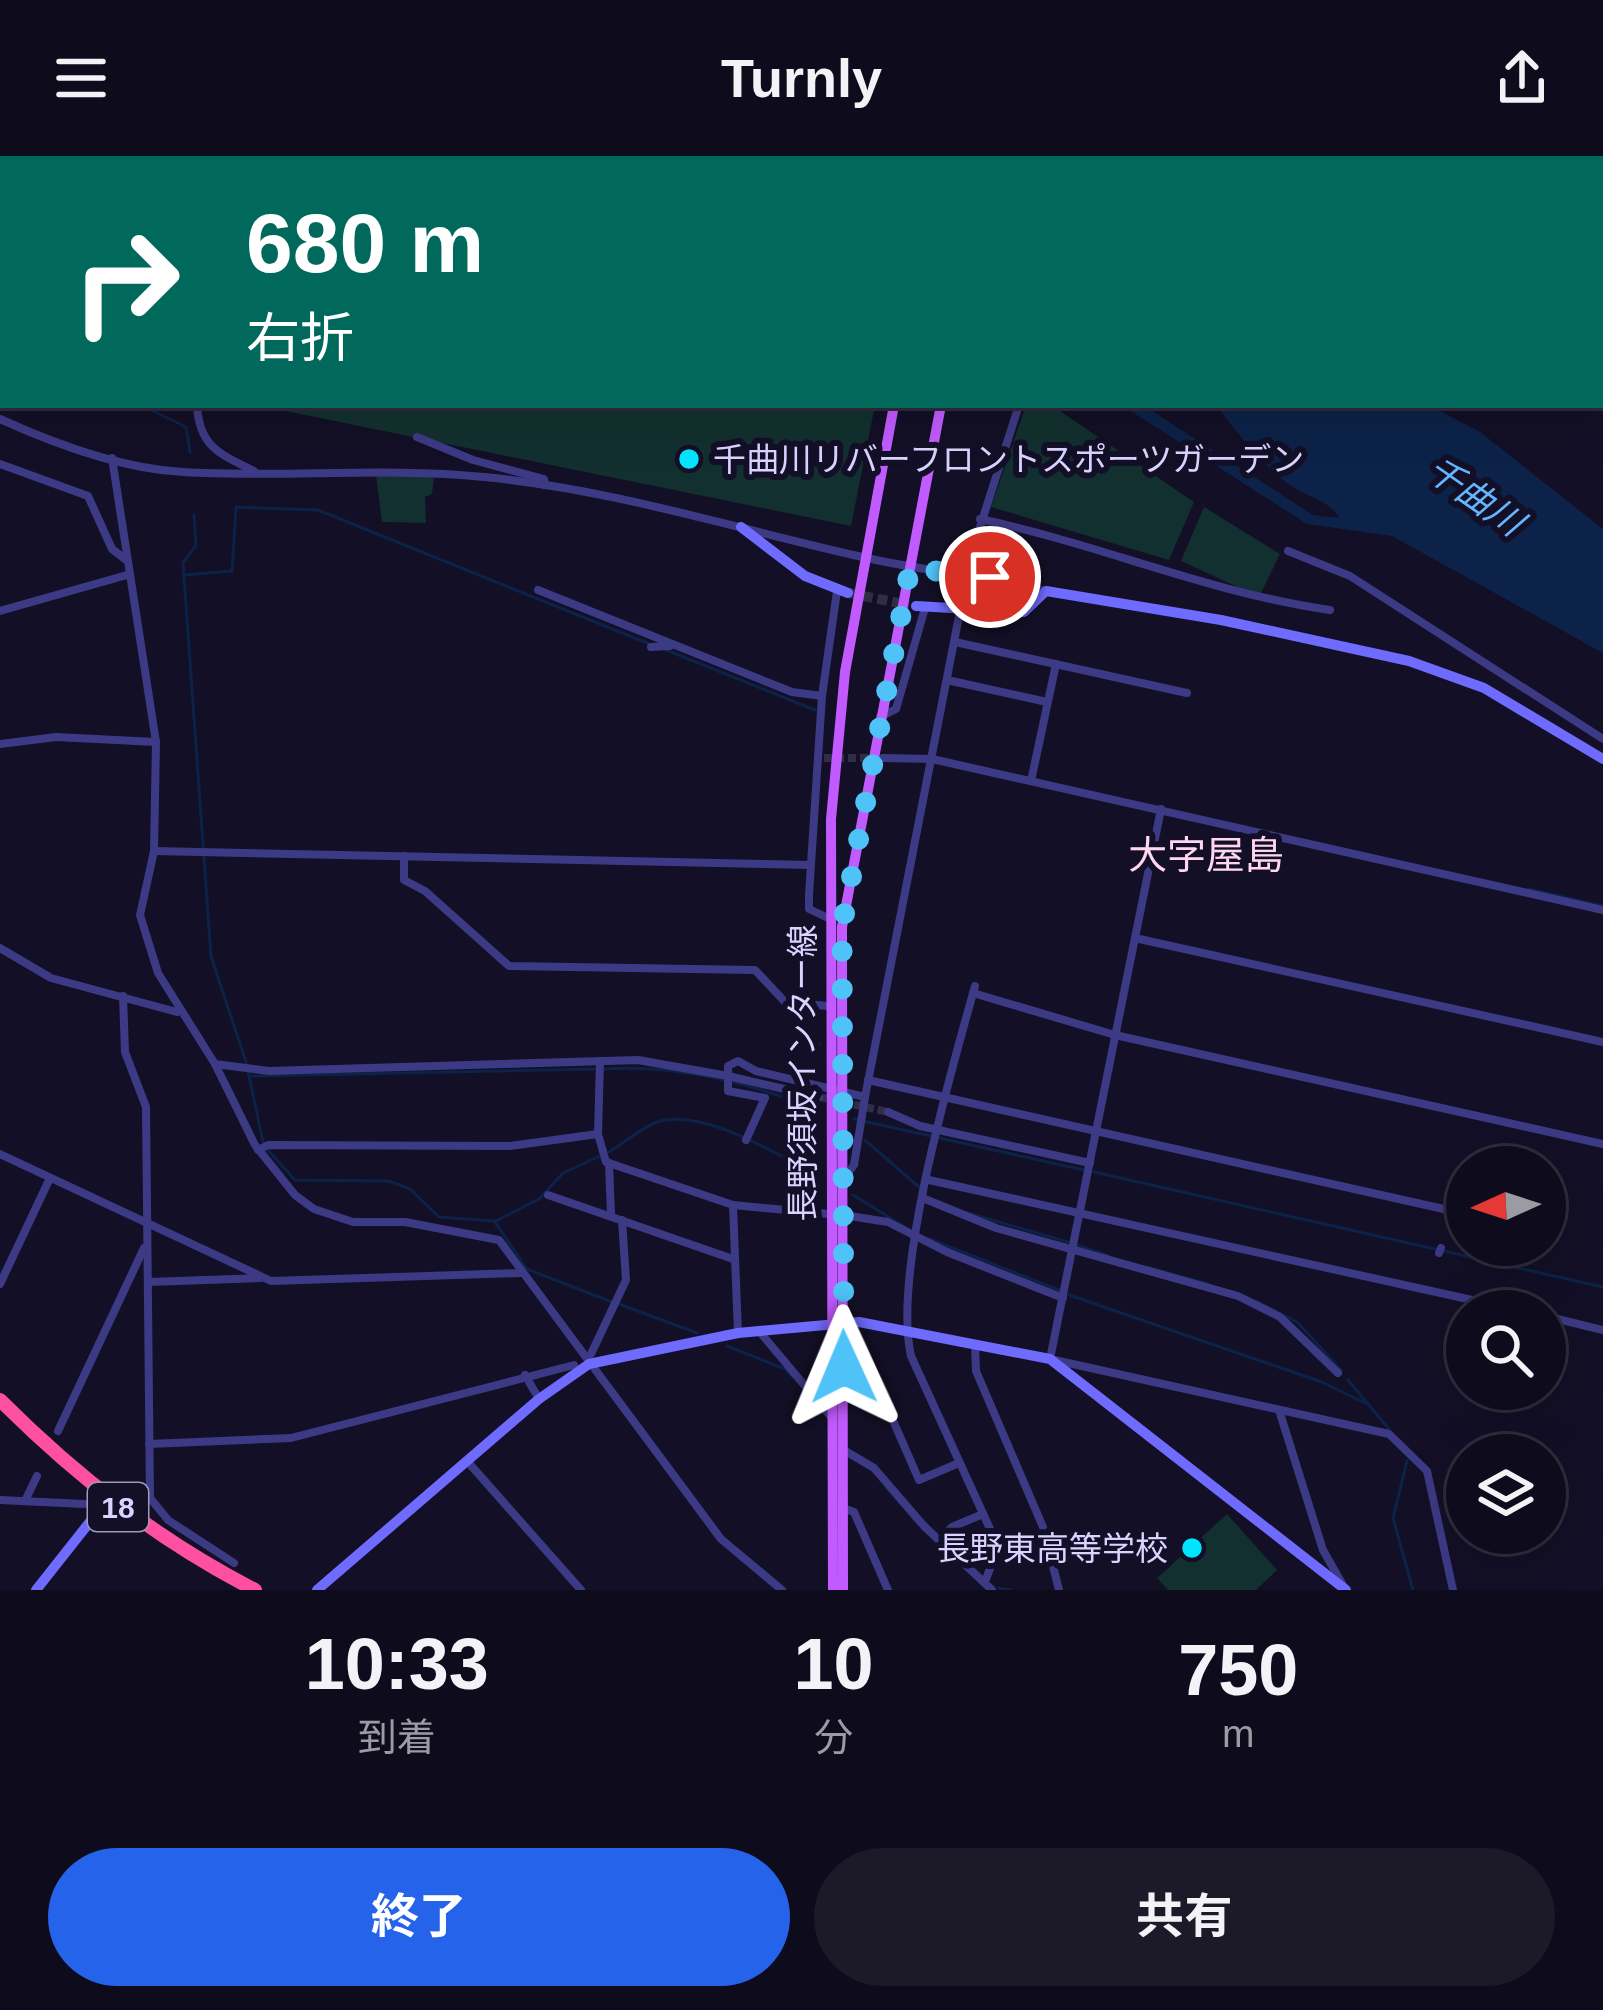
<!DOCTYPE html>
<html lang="ja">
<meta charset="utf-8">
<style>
:root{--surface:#0e0b1c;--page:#1c1929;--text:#f1f3f6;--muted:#9b9ba3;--line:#2e2b3b;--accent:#2563eb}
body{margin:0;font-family:Helvetica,"Noto Sans JP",sans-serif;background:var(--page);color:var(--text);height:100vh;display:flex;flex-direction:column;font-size:45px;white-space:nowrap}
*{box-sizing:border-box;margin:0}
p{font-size:39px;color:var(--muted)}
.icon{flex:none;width:66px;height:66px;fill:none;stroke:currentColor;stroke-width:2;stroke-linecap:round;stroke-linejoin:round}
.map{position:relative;height:1434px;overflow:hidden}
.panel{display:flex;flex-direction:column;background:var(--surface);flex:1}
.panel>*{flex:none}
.banner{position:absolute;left:0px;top:0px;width:1605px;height:252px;box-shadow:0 12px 48px #0002,0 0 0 3px var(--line);background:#00695c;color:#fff;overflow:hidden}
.needle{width:78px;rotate:267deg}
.controls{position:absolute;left:1446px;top:990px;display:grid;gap:24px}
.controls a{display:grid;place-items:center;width:120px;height:120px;border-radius:50%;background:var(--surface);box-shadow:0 12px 48px #0002,0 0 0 3px var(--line);font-size:60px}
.pin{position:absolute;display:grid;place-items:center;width:102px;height:102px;color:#fff;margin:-51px;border:6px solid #fff;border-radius:50%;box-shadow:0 3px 12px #0007}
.me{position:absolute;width:132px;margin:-66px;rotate:359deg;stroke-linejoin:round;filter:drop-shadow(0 0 9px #0008)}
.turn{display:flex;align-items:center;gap:42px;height:252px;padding:0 48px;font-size:54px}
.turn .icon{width:156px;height:156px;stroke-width:2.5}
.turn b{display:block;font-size:84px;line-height:102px}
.eta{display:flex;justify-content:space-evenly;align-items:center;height:204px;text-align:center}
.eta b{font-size:72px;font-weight:700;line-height:84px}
.action{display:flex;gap:24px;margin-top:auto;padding:24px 48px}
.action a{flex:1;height:138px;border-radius:72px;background:var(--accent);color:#fff;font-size:48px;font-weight:700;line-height:138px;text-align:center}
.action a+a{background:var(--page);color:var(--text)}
header{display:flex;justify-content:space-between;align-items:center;height:156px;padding:0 48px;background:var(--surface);font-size:54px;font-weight:700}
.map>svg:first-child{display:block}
.green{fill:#12302f}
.water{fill:#0c2248}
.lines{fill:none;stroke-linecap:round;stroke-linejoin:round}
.stream{stroke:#0c2248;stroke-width:3}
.street-tunnel{stroke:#312d47;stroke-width:8;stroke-dasharray:8 4;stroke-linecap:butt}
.secondary-tunnel{stroke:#312d47;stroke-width:10;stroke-dasharray:10 5;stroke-linecap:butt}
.street{stroke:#3d3a85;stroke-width:8}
.secondary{stroke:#6f6bff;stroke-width:10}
.primary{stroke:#c25bff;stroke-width:10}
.highway{stroke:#ff4fa3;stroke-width:14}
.route{stroke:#4fc3f7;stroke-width:21;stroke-dasharray:0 37.8}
.poi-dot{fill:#00e5ff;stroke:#130f26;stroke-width:4.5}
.labels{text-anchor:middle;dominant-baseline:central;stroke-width:12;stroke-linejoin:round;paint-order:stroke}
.shield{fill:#130f26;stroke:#9e99be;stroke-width:3}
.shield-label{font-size:30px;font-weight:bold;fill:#d9d4ff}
.poi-label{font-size:33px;fill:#d9d4ff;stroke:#130f26;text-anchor:start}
.street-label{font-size:33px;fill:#d9d4ff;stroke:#130f26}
.water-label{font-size:36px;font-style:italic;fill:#62b6ff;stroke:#130f26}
.quarter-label{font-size:39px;fill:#ffd6f0;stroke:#130f26}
</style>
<header><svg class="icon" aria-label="menu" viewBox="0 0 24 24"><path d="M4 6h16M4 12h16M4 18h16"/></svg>Turnly<svg class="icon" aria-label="share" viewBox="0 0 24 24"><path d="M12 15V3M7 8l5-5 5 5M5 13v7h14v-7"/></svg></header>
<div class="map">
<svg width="1603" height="1434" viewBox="0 0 1603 1434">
<rect width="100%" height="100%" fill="#130f26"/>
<g class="green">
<path d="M256 249H875L851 370Z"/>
<path d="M1026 249H1051L1194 346 1169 404 991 351Z"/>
<path d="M376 318 434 321 432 338 425 341 426 367 382 366Z"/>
<path d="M1204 351 1280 398 1259 441 1181 405Z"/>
<path d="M1227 1358 1277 1414 1256 1434H1168L1157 1422Z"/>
</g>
<path class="water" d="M1121 249H1143L1313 359 1340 362C1327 342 1305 341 1287 327 1258 304 1238 278 1216 249H1428L1480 276 1603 373V497L1392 380 1307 368Z"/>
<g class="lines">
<g class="stream">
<path d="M0 189 3 190"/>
<path d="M141 249 186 271 190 296"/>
<path d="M194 359 196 389 183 407 211 800 246 906 263 986"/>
<path d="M185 419 232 415 236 351 318 354 652 489"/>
<path d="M666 494 815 554"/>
<path d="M1529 733 1603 750"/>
<path d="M783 849 810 878"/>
<path d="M813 881 820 889"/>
<path d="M604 913C673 908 755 927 818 955"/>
<path d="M251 920 594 913"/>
<path d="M854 963 1084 1014"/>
<path d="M865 984 919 1031"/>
<path d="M268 994 295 1024 389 1025 410 1033 439 1061 494 1065 527 1113 612 1146"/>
<path d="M609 996C624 987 641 972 657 966 702 951 779 999 818 1020"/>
<path d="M1094 1016 1603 1131"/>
<path d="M853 1039 905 1071"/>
<path d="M968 1057 1068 1086"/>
<path d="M496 1065 539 1043 563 1017 600 1000"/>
<path d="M927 1082 1059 1134"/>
<path d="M1077 1089 1109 1100"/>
<path d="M1147 1111 1208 1128"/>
<path d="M1069 1139 1322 1226 1365 1247"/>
<path d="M1256 1145 1297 1166 1341 1214"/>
<path d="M619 1148 697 1177"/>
<path d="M727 1190 785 1213 794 1222"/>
<path d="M1348 1224 1389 1273"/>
<path d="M811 1243 821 1256"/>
<path d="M1407 1305 1393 1362 1413 1434"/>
<path d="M886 1331 919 1369"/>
<path d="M999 1432 1011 1434"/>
</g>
<g class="street-tunnel">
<path d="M824 602H876"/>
<path d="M819 941 888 956"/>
</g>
<path class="secondary-tunnel" d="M848 437 909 449"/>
<g class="street">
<path d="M364 0 375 3"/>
<path d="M169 3V0"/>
<path d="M197 249C199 291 220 298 254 315"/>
<path d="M0 263C55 288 123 313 183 316 283 322 383 311 484 321 610 333 734 372 858 400 920 415 983 419 1045 435"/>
<path d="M417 281 473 304 544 323 545 329"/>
<path d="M112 302 156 586 154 695 140 759 158 817 215 908 255 989 295 1039 314 1053 353 1066H405L499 1084 721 1383 782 1434"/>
<path d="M0 308 88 340 112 393 125 403"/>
<path d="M980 363C1099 388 1210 437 1330 454"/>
<path d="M1288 395 1350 420 1603 583"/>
<path d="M965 418 1019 249"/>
<path d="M538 434 792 536 822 540"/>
<path d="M0 455 127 419"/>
<path d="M955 486 1187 537"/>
<path d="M651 491 670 490"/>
<path d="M947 524 1047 546"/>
<path d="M880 561 896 553 925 452"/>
<path d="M0 588 56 581 156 586"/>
<path d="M883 602 932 603 1603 754"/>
<path d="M1031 625 1056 508"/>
<path d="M1161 653 1050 1203 1389 1278 1427 1315 1453 1434"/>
<path d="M154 695 811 709"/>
<path d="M404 700V724L425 735 509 810 755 814 785 846 828 850"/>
<path d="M828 762 809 753V739L822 540 837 435"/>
<path d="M1135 782 1603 886"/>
<path d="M0 792 51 822 177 856"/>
<path d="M975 830C951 916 892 1117 911 1200L991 1375 996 1397 986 1423"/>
<path d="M973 837 1115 879 1603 988"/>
<path d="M123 840 125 896 146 951 150 1342 168 1364 234 1407"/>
<path d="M600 905 598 978 606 1006 733 1049 829 1058"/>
<path d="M215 908 269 915 638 904 728 920V910L738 905 756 915 865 941 960 455"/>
<path d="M868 924 1448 1054"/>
<path d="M888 956 920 970 1090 1007"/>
<path d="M746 984 765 942 728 935V920L819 941"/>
<path d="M258 994 268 989 510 990 598 978"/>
<path d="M0 998 271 1125 521 1117"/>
<path d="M609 1007 611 1059"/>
<path d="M843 1024 854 1009 865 941"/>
<path d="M929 1024 1522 1155"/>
<path d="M548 1039 733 1103"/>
<path d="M925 1043 996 1072 1238 1140 1280 1161 1338 1217"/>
<path d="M733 1049 738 1177"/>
<path d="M843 1059 888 1066 947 1096 1063 1142"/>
<path d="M1439 1097 1441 1092"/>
<path d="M148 1126 260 1122"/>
<path d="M0 1128 50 1022"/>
<path d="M1545 1160 1603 1174"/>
<path d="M759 1175 831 1261"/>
<path d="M975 1189 976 1215 1043 1371 1059 1434"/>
<path d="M591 1198 626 1124 622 1064"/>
<path d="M525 1219 539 1243"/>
<path d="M844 1239 881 1237 919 1324 959 1307"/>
<path d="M1279 1254 1323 1394 1344 1431"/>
<path d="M58 1275 144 1092"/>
<path d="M149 1288 291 1282 574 1209"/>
<path d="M842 1293 874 1312 924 1370 992 1434"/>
<path d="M467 1305 581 1434"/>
<path d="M0 1344 84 1348"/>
<path d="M25 1345 37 1320"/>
<path d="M843 1352 854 1356 888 1434"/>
<path d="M940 1383 952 1371 983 1358"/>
</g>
<g class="secondary">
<path d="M741 371 805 420 848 437"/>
<path d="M916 450 1024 456 1046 435 1221 464 1409 505 1484 532 1603 603"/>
<path d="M36 1434 108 1343"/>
<path d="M317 1434 539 1243 589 1208 738 1177 859 1166 1050 1203 1346 1434"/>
</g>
<g class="primary">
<path d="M942 3 943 0"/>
<path d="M989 3 990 0"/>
<path d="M833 1434 831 663 845 516 894 249"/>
<path d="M843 1434 842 771 941 249"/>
</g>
<path class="highway" d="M0 1244C77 1321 158 1384 255 1434"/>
</g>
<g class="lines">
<path class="route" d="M844 1211 842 771 910 412 990 421"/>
</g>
<g class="poi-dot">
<circle cx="689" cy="303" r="12"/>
<circle cx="1192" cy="1392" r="12"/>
</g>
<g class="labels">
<rect class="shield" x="88" y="1327" width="60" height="48" rx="9"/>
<g class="shield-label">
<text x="118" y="1351">18</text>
</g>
<g class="poi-label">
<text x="713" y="303">千曲川リバーフロントスポーツガーデン</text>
<text x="1168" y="1392" text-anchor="end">長野東高等学校</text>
</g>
<g class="street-label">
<text transform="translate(802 917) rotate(-90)">長野須坂インター線</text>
</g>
<g class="water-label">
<text transform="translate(1475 340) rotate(35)">千曲川</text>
</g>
<g class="quarter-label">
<text x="1206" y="699">大字屋島</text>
</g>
</g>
</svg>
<div class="controls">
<a><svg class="needle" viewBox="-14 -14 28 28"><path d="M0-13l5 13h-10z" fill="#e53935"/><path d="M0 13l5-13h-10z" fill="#9b9ba3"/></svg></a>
<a><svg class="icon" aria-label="search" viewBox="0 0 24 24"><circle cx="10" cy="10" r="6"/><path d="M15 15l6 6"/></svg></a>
<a><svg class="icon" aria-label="layers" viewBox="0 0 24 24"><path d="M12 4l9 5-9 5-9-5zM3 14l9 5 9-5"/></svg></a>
</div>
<div class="pin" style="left:990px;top:421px;background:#d93025"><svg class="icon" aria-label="arrive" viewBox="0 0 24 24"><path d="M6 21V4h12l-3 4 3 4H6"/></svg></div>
<svg class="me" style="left:844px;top:1211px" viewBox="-20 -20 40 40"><path d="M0-17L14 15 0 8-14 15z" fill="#4fc3f7" stroke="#fff" stroke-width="4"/></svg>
<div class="banner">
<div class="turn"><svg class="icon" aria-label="right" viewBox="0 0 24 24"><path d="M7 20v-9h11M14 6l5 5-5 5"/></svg><div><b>680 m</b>右折</div></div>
</div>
</div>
<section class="panel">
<div class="eta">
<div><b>10:33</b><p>到着</p></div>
<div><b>10</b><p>分</p></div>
<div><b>750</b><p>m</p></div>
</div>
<div class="action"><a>終了</a><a>共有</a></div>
</section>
